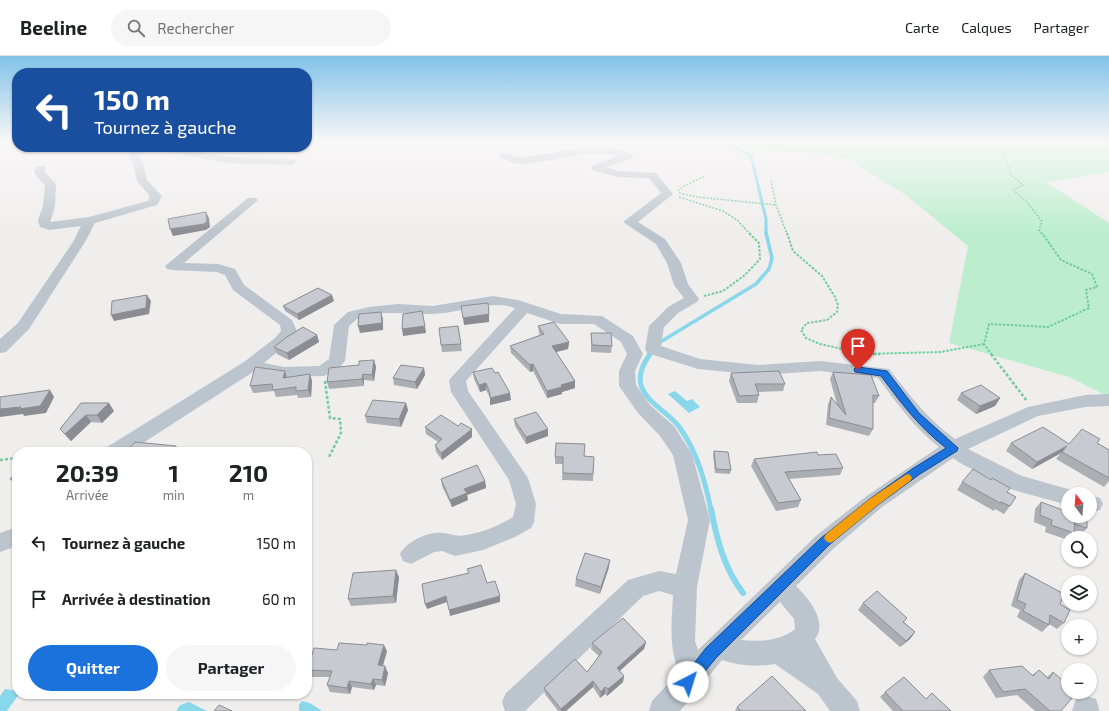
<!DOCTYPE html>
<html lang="fr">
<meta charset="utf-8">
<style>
:root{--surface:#fff;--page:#f6f6f6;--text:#202124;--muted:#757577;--line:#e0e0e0;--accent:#1b72dd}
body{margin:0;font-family:"Exo 2",sans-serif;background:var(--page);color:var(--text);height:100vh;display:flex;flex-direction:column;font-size:15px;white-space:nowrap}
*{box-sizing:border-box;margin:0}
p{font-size:13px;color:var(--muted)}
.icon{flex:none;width:22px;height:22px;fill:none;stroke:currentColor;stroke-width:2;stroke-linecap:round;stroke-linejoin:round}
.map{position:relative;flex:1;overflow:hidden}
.panel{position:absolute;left:12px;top:391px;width:300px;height:252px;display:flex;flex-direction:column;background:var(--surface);border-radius:16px;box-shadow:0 1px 3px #0004}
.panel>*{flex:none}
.top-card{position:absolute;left:12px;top:12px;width:300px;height:84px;border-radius:16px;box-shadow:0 1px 3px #0004;background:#1a4fa0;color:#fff;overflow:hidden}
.needle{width:26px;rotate:344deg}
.fabs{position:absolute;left:1061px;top:431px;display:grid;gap:8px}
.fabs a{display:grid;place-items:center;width:36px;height:36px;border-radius:50%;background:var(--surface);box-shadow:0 1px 3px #0004;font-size:20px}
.pin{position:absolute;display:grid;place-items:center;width:34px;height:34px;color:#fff;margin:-41px -17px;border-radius:50% 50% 50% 0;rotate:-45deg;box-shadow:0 0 4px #0007}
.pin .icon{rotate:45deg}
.me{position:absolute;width:44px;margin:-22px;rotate:40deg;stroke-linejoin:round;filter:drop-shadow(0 0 3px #0008)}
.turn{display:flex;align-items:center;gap:14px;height:84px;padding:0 16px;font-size:18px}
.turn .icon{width:52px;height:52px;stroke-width:2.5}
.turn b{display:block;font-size:28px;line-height:34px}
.eta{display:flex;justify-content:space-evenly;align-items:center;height:68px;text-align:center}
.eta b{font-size:24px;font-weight:700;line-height:28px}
.primary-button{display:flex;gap:8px;margin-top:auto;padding:8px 16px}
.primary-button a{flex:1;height:46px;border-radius:24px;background:var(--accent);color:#fff;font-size:16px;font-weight:700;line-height:46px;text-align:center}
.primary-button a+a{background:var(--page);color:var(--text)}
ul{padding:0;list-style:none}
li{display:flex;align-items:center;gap:12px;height:56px;padding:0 16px}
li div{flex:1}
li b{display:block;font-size:15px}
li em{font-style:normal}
header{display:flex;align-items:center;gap:24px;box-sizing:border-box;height:56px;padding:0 20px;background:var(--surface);border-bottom:1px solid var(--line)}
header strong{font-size:19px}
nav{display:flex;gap:22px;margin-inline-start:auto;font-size:14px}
.search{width:280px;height:36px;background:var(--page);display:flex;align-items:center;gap:10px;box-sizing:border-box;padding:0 14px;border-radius:22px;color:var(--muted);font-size:15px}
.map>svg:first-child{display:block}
.green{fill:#bceece}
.water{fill:#89d7eb}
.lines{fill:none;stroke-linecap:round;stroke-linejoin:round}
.stream-far3{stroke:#89d7eb;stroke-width:3}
.stream-far2{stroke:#89d7eb;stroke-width:3.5}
.stream-far1{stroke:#89d7eb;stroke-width:5}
.stream{stroke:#89d7eb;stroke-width:6}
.path-far2{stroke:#74cb9f;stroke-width:1.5;stroke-dasharray:2 1.5;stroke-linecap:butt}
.path-far1{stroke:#74cb9f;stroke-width:2;stroke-dasharray:2.5 1.5;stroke-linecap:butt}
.path{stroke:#74cb9f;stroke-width:2.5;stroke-dasharray:3 2;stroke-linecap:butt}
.minor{fill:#bcc5cd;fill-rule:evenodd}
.wall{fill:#abaeb3}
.shaded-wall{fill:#8b8d92}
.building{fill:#c7cad0;stroke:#8b8d92}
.route{fill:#1b72dd;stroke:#124a90}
.slow{fill:#f59e0b}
</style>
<header>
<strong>Beeline</strong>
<div class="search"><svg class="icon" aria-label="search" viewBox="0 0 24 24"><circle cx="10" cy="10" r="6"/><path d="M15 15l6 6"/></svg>Rechercher</div>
<nav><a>Carte</a><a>Calques</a><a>Partager</a></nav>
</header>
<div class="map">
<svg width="1109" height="655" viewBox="0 0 1109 655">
<rect width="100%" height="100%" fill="#f0eded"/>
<path class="green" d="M648 85H1109V116L1046 126 1109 167V341L1069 321 949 287 968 190 907 140 849 103 812 97Z"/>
<g class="water">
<path d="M675 335 687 345 692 343 700 351 689 357 668 338Z"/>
<path d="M5 633 17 635V638H19L7 655H0V640Z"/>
<path d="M302 645 310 647 322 655H299V649Z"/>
<path d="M189 646 207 655H177C178 648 184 648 189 646Z"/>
</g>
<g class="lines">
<path class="stream-far3" d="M722 85 751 100 766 163V178"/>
<g class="stream-far2">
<path d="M657 288 756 228 769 213 772 202 766 177"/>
<path d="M649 299 652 294"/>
</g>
<path class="stream-far1" d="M650 298C644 307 638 317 641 329 647 348 669 356 680 372 697 396 705 425 711 454"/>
<path class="stream" d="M711 453C717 484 724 512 743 537"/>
<g class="path-far2">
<path d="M771 124 776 149 787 178"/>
<path d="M678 135 684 130 705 120"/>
<path d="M679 137 697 141 776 149"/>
<path d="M679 141 723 155 737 164 750 178"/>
<path d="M1042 178 1039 174 1042 165 1026 145 1013 134 1023 129 1011 119 1006 104 999 92 1008 86 1109 87"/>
</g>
<g class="path-far1">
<path d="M787 177 793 195 822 220 835 241 838 249 837 256 827 264 807 267 801 274 806 282 820 288 865 298 941 296 984 288"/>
<path d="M704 240 723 235 745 219 760 203 759 187 749 177"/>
<path d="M992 299 984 288 989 268 1048 271 1089 252 1086 234 1097 231 1092 218 1061 204 1042 177"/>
</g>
<g class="path">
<path d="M863 298H880"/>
<path d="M991 298 1027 345"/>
<path d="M325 325 330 362 340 363 341 377 329 401"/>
<path d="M0 404 17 402"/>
</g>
<g class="minor">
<path d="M138 91H151L138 100 143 106 147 124 162 140 157 149 95 167 85 186 29 273 6 296 0 297V283L18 267 73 186 81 170 49 174 40 171 38 164 43 150 45 129 37 121 34 115 37 110H45L46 112 44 115 56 128 55 150 50 166 89 161 148 145 150 140 137 125 133 106 128 100 131 94Z"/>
<path d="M155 91H175L226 101 292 103 297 106 292 109 226 107 160 94Z"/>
<path d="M589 91 611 92 632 98 633 100 628 104 606 111 618 115 656 117 673 138 638 166 665 183 681 207 688 228 699 243 697 246 678 257 664 271 661 290 700 303 758 309 820 305 889 313C909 338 928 364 955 383L1028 351 1085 339 1109 338V350L1085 351 1038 360 968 393 1022 420 1075 435 1077 438H1068V449L1010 433 960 407 953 402 882 451 833 493 796 530C806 540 822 558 819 574 819 577 817 580 815 583L837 622 857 645 860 655H830L818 638 775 608C756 611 740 610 722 604L680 655H649L652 645 679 616C668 590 672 565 673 539L659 535 643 540 525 655H505L502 646 506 637 628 524 659 515 676 518 688 464 673 399 660 380 638 357 619 330V315L627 298 621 286 594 268H560L527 257 466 325 468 335 528 422 536 448 534 466 531 472 515 481 483 494 455 500 442 495 434 496 411 508 403 505 400 498C406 486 428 475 443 477 454 478 454 481 467 479 484 476 499 470 513 461L516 448 509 424 451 336 449 324 515 252C487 243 460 258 432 258 412 259 377 253 359 262 355 264 352 268 349 270L345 305C340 312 331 318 323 320L284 321 253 316 129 396H104L107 391 244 306 275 282 281 275 280 269 233 234 225 219 217 216 172 214 167 213 165 210 248 142H256L258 144 256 146 184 207 218 208 235 213 244 229 292 264 297 275 287 288 264 307 284 311 319 310 329 303 334 269 348 256 369 251 398 248 433 250 493 240 518 244 561 258 602 260 633 280 643 298 635 315 636 329 650 349 674 370 692 398 710 464 697 531 695 585 698 594 817 479 868 439 939 391C914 372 897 347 878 322L820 315 758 319 698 313 647 297 645 293 649 270 668 251 684 242 674 229 667 207 656 188 623 166 661 137 649 122 618 121 592 114 591 112 592 110 619 100C586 91 554 107 521 108 515 108 507 104 500 102L499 100 504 97 520 102ZM780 546 794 563 795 573C780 585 760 586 741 584Z"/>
<path d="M1090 439 1100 442 1103 448 1100 454 1093 456 1090 455Z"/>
<path d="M17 471V490L0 496V477Z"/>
<path d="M1086 640 1096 643 1099 653V655H1072L1076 643Z"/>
</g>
</g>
<g class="wall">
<path d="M334 245 299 264 285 255 283 250Z"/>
<path d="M538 270 569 286 568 293 556 296 575 325V332L562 336V338L547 342 533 315 530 316 511 297 510 290 540 279 539 277Z"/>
<path d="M591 277 612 290 611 297 591 296Z"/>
<path d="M317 279 319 286 289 304 277 298 274 291Z"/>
<path d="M461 288 462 295 442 296 441 289Z"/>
<path d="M374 304 376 311 374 325 364 324V330L329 333 327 326 359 309Z"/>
<path d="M424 312 425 319 417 333 394 329 393 322Z"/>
<path d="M473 316 511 344 490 349V342L486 334 480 336 474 323Z"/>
<path d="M833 316 879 340 875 347H873V373L869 380 826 369 828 348 831 341 837 348 830 323Z"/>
<path d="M731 317 785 328 783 335 758 336 759 339 757 347H737L729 325Z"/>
<path d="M310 318 312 325 311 341 298 342 297 339 276 341 274 335 253 337 250 330 287 321Z"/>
<path d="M961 337 1000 342 995 350 976 358 957 344Z"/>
<path d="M81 347 114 355 102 367 91 366 71 385 66 380 60 373Z"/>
<path d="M406 347 408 354 401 371 367 367 365 360Z"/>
<path d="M514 363 548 380 526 388 515 370Z"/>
<path d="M425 371 472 381 442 404 436 396 435 389 438 386 426 378Z"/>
<path d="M1011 387 1069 388 1097 387 1109 394V425L1104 431 1056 403 1061 397 1032 413 1006 395Z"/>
<path d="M714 395 731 414 730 418 715 417 713 399Z"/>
<path d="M818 399 843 412 840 419 789 423 801 444 798 451 776 455 751 410 754 403Z"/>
<path d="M585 400 594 401 593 425 562 424 563 408H555V401Z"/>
<path d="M17 415V430H16L10 423Z"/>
<path d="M441 423 485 425 486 432 467 439 468 444 452 451 442 430Z"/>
<path d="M962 426 1007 436 1010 450 1004 458 995 453 994 455 957 434Z"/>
<path d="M1041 446 1068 460H1087V472L1080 480 1074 478 1070 482H1068V484L1045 476 1046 471 1034 466 1035 453Z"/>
<path d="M609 511 600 538 575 530 576 523Z"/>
<path d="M1025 517 1060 548 1064 567 1057 573 1049 568V569L1042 576 1017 561 1020 554 1011 550 1019 524Z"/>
<path d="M399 521 396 547 351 550 348 543Z"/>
<path d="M863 547 907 562 904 566 915 576 910 583 900 591 858 554Z"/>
<path d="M646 586 644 593 620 615 624 620 623 626 607 640 605 638 600 642 593 631 566 655H558L545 638 544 632 587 616 599 600 591 593 592 587Z"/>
<path d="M337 594 387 595 383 610 388 617 385 630 376 629 374 634 352 631 350 638 330 636 327 629 330 621H307V597L312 599Z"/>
<path d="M989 614 1032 619 1039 614 1047 621 1053 616 1061 655H1035L1017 639 996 642 983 621Z"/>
<path d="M885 636 926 643 951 655H893L880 641Z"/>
<path d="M737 651 806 655H735Z"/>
</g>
<g class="shaded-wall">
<path d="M206 156 209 162 210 171 206 174 173 180 170 173Z"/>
<path d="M147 239 151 245 149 258 114 265 111 259Z"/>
<path d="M332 239 334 245 299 264 297 258Z"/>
<path d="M381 256 383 263V274L360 277 358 270Z"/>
<path d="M489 258V266L464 269 463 262Z"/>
<path d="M425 270 426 277 403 280 402 273Z"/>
<path d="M317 279 319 286 289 304 287 297Z"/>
<path d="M569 286 568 293 552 297V290Z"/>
<path d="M374 304 376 311 374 325 372 319Z"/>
<path d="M533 308V315L530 316V309Z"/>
<path d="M424 312 425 319 417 333 415 326Z"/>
<path d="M285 315 287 322H283Z"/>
<path d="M310 318 312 325 311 341 308 334Z"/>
<path d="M363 318 364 324V330L362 323Z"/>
<path d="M575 325V332L562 336V338L547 342V335L561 329Z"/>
<path d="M486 327V334L480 336 479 329Z"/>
<path d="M50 334 54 341 46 357 24 360 23 358 0 361V353Z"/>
<path d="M510 337 511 344 490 349V342Z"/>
<path d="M1000 342 995 350 976 358 980 350Z"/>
<path d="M109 347 114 355 102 367 97 359Z"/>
<path d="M406 347 408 354 401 371 399 363Z"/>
<path d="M86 359 91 366 71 385 65 378Z"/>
<path d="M472 373V381L442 404 441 397Z"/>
<path d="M548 373V380L526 388V381Z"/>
<path d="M176 390 180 396H171Z"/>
<path d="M1067 390 1061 397 1032 413 1037 406Z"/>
<path d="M485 425 486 432 467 439 468 444 452 451 450 444 464 433Z"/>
<path d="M610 504 609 511 600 538 601 531Z"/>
<path d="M396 514 399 521 396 547 393 540Z"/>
<path d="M446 540 447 546 427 553 425 548Z"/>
<path d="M500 540V546L450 560 449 554Z"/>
<path d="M915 576 910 583 900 591Z"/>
<path d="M646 586 644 593 616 618 617 612Z"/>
<path d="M384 589 387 595 381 615 378 609Z"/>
<path d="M385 610 388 617 385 630 382 624Z"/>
<path d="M624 620 623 626 607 640 608 633Z"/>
<path d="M373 623 376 629 374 634 371 628Z"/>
<path d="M349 625 352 631 350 638 347 632Z"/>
<path d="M593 625V631L566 655H561V653Z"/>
<path d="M605 631V638L600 642 601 636Z"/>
</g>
<g class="building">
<path d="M206 156 207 165 204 168 170 173 168 163Z"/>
<path d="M318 232 332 239 297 258 283 250Z"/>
<path d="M147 239 146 252 111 259 112 245Z"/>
<path d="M488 247 489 258 463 262 461 250Z"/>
<path d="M422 255 425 270 402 273 403 258Z"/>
<path d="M381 256 382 267 358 270 359 258Z"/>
<path d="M554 266 569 286 552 290 575 325 561 329 562 331 547 335 533 308 530 309 510 290 544 278 538 270Z"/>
<path d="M458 270 461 288 441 289 439 272Z"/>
<path d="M303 271 317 279 287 297 274 291 287 281Z"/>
<path d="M591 277H611L612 290 592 289Z"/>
<path d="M374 304 372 319 363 318 362 323 327 326 329 312 359 309V305Z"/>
<path d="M401 309 424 312 415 326 393 322Z"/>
<path d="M255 311 285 315 283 322 310 318 308 334 296 335V331L273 334 272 328 250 330Z"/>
<path d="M492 312 495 317 498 316 510 337 490 342V337L486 327 479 329 473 316Z"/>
<path d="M779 315 785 328H755L759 339 739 340 731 317Z"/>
<path d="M833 316 871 319 879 340 873 339V373L829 362 831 341 846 359Z"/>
<path d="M981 329 1000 342 980 350 961 337Z"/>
<path d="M50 334 40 350 19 353 21 351 0 353V341Z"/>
<path d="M373 344 406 347 399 363 365 360Z"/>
<path d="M81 347H109L97 359H86L65 378 60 373Z"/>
<path d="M536 356 548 373 526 381 514 363Z"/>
<path d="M441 359 458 370 461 367 472 373 441 397 435 389 442 383 425 371Z"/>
<path d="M1043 371 1069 388 1082 373 1100 383 1097 387 1109 394V422L1062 396 1067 390 1037 406 1011 387Z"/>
<path d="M135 386 176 390 171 396H126Z"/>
<path d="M556 387 585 388 584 400 594 401 593 418 563 417V401H555Z"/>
<path d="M714 395 728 396 731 414 716 413Z"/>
<path d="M817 396 818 399 836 398 843 412 785 416 801 444 778 447 754 403Z"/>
<path d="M477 409 485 425 464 433 467 437 450 444 441 423Z"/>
<path d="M973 413 991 424 992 422 1010 432 1007 436 1016 441 1010 450 1001 446 1000 447 962 426Z"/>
<path d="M17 415V423H10Z"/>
<path d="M1041 446 1068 456V460H1075L1074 477 1051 469 1052 464 1040 459Z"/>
<path d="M1075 460H1087V472L1075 468Z"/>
<path d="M585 497 610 504 601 531 576 523Z"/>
<path d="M481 509 487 527 495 525 500 540 449 554 446 540 425 548 422 528 469 517 467 513Z"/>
<path d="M396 514 393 540 348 543 353 517Z"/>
<path d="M1025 517 1064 538 1060 548 1070 554 1064 567 1050 559 1049 569 1023 555 1026 548 1017 544Z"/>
<path d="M877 535 907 562 903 566 915 576 906 585 863 547Z"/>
<path d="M623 562 646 586 617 612 624 620 608 633 605 631 601 636 593 625 561 653 544 632 575 603 587 616 602 596 592 587Z"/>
<path d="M339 587 367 589V587L384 589 378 609 385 610 382 624 373 623 371 628 349 625 347 632 327 629 332 615 307 614V597L312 599 314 592 337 594Z"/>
<path d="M1022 610 1033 620 1039 614 1049 623 1053 616 1068 629V636H1077L1061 655H1050L1025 633 1003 636 989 614Z"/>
<path d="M772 620 806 655H741L737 651Z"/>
<path d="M904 621 926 643 932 637 951 655H903L885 636Z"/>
<path d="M219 649 232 655H214Z"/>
</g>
<linearGradient id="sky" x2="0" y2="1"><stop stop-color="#82c2e9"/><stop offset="0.48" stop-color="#f8f7f7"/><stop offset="1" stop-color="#f8f7f7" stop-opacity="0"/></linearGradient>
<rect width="1109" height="177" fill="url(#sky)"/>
<path class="route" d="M858 311 887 315 919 357 958 392 957 395 920 418 879 448 829 489 716 602 692 631 688 633 683 631 681 626 683 621 706 592 821 482 871 442 912 413 946 392C918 370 902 348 881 320L855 316 854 314 855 312Z"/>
<path class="slow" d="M907 418 910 419 912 422 910 425 879 448 834 485 830 487 826 485 824 482 826 478 871 442Z"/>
</svg>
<div class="fabs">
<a><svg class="needle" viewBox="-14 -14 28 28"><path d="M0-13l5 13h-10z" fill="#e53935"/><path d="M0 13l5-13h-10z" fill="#757577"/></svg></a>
<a><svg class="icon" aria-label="search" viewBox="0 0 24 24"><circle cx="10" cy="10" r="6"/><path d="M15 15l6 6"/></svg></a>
<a><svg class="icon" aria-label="layers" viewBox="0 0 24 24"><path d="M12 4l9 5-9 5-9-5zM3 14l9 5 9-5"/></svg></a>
<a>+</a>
<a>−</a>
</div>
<div class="pin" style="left:858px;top:314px;background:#d93025"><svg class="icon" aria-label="arrive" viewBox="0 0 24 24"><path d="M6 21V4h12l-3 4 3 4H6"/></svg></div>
<svg class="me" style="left:688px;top:626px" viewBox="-20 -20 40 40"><circle r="19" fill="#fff"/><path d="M0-13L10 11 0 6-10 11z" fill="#1b72dd"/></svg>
<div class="top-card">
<div class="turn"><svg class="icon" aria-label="left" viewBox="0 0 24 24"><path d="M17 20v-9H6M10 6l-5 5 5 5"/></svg><div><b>150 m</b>Tournez à gauche</div></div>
</div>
<section class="panel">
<div class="eta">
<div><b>20:39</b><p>Arrivée</p></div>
<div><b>1</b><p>min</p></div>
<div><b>210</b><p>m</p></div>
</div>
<ul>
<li><svg class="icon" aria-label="left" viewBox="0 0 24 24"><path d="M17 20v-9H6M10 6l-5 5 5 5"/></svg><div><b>Tournez à gauche</b></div><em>150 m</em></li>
<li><svg class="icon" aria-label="arrive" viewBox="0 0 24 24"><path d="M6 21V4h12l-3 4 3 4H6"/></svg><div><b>Arrivée à destination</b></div><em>60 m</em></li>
</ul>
<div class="primary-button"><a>Quitter</a><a>Partager</a></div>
</section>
</div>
